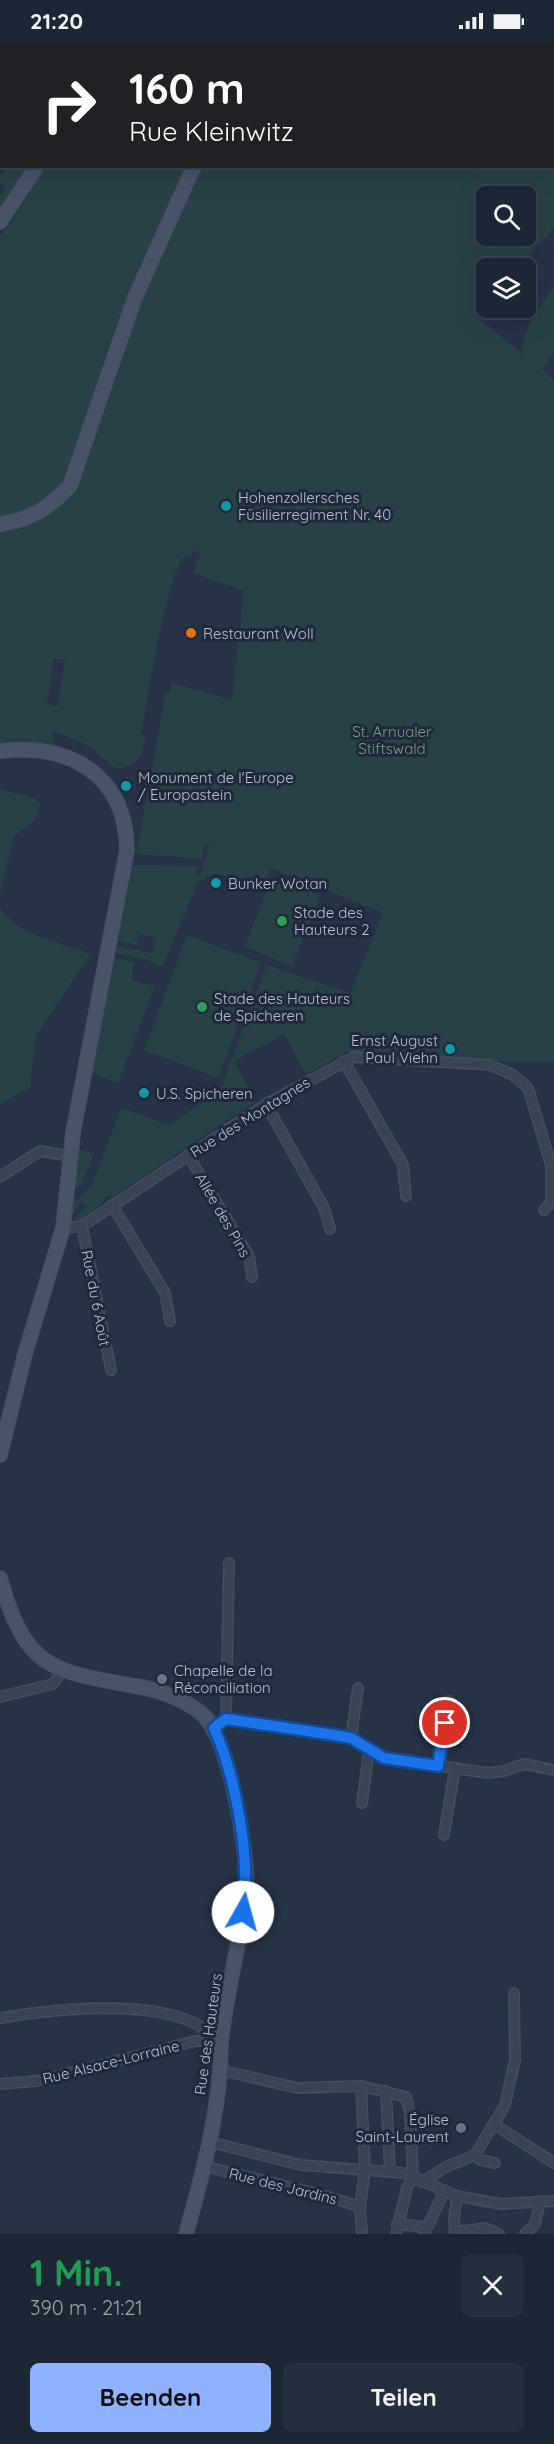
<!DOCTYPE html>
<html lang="de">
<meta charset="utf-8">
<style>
:root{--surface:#1c2634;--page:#252e3c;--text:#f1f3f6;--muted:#a0a5ac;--line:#3a434f;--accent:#8eb2fe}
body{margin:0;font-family:Quicksand,sans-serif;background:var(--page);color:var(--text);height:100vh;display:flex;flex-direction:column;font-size:22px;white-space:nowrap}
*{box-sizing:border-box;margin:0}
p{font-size:20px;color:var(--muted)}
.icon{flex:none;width:33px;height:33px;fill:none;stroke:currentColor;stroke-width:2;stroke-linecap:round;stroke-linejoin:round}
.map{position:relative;height:2192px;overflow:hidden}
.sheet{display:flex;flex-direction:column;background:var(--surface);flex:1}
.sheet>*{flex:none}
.guide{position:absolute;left:0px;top:0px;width:555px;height:126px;box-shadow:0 6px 24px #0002,0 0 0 2px var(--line);background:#202124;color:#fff;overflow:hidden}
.controls{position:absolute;left:476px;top:144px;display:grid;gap:12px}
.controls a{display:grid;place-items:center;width:60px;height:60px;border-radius:9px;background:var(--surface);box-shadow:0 6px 24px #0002,0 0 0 2px var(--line);font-size:30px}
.pin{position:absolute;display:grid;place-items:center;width:51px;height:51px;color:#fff;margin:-26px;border:3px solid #fff;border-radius:50%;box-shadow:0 2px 6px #0007}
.me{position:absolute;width:66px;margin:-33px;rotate:7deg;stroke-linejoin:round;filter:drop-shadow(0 0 4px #0008)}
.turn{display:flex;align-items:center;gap:21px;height:126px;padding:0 30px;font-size:27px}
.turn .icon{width:78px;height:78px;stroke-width:2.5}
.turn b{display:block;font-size:42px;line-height:51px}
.round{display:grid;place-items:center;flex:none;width:63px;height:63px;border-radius:9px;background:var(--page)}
.headline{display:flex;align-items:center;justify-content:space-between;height:102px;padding:0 30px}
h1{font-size:36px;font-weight:700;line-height:45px;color:#1e9e55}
.cta{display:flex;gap:12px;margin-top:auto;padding:12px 30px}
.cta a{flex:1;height:69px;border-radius:9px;background:var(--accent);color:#111;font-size:24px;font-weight:700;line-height:69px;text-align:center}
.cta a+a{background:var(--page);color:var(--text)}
.status{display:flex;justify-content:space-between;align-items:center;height:42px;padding:0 30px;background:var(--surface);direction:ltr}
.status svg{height:16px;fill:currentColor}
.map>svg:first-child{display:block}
.green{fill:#284147;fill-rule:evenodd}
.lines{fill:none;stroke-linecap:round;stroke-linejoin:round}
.street-casing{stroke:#444d5e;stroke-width:12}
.secondary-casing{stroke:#444d5e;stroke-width:16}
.street{stroke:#3b4455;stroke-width:9}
.secondary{stroke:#495368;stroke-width:14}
.route-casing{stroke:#114b97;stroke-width:15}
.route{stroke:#1a73e8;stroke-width:10}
.culture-dot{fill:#0f9aa8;stroke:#1f293b;stroke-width:2}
.food-dot{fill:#e8710a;stroke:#1f293b;stroke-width:2}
.leisure-dot{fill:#2e9e5b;stroke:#1f293b;stroke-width:2}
.worship-dot{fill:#6b7280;stroke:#1f293b;stroke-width:2}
.labels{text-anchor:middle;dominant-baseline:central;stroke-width:6;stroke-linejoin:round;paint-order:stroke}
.poi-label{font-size:15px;fill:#b9c0ce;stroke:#1f293b;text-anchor:start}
.park-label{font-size:15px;fill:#6fa07d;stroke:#1f293b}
.street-label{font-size:15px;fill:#b9c0ce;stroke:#1f293b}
</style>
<div class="status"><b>21:20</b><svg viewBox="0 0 49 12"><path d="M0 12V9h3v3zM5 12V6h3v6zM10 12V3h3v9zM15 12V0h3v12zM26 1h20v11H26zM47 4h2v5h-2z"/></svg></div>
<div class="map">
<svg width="554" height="2192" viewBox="0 0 554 2192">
<rect width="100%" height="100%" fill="#263246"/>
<g class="green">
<path d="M187 0H554V186L517 226H486V260L474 273 524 313C519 289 542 264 554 243V311L542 327 554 338V1019H482L346 1010 306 1033 284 992 234 1019 256 1059 112 1156 108 1153 98 1166 75 1182V1176L87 1164 81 1160 70 1176V1162L85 1151 93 1141 121 1066 170 1083 220 1048 267 923 350 951 383 871 271 826 262 848 216 831 198 840 163 924 151 921 152 919 115 911 117 904 153 911 156 896 139 892 137 903 118 899 133 823 197 824 195 834 199 835 210 803 204 802 202 817 136 812 166 650 170 651 172 641 232 658 244 549 193 531 201 510 193 509 191 515 185 514C167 529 147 662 141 693L146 694C142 716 138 723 116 727L89 704 53 689 54 710 0 709V194L12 179 45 125 554 124V2ZM486 154H525V194H486ZM54 617 65 618 58 664 47 662Z"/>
<path d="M9 125H28L0 171V153L6 146 0 141V134Z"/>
<path d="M0 747 36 757 41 763 34 779 14 794 0 851Z"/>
<path d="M272 835 320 853 292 924 245 905Z"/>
<path d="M0 865C10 890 65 902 90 912L36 994 30 1046 0 1062Z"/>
<path d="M187 893 261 921 218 1036 144 1008Z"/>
<path d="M115 916 134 920 132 939 155 944 118 1041 92 1031Z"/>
<path d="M79 1107 94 1112 81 1144 73 1146Z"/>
</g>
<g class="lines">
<defs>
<g id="street">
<path d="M344 1019 403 1123 406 1154"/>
<path d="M266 1062 324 1166 330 1187"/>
<path d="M188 1113 249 1214 252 1235"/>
<path d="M0 1135 40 1109 69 1114"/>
<path d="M112 1163 165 1251 170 1279"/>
<path d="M544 1168 551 1160V1129"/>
<path d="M82 1184 111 1328"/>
<path d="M63 1186 82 1184 266 1062 354 1015 491 1023 513 1033 528 1046 554 1133"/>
<path d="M0 1655 53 1642 62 1629"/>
<path d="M226 1677 351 1696 384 1716 488 1731 504 1729 524 1722 554 1728"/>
<path d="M214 1686 226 1677 229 1521"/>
<path d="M351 1696 358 1646"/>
<path d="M438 1724 449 1659"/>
<path d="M362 1761 369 1709"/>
<path d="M444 1793 455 1726"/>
<path d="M0 1976C52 1967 140 1958 190 1979 201 1984 211 1991 221 1999"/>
<path d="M220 2028 297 2046 361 2044 406 2055 410 2071 413 2136 407 2146 396 2192"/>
<path d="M0 2042 37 2039 195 1999H221"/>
<path d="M361 2044 365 2127 360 2165 362 2192"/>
<path d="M386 2049 390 2129"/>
<path d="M495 2083 554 2121"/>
<path d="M210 2100 301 2123 404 2131 457 2154 501 2162 554 2159"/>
<path d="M475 2113 480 2118 495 2121"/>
<path d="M205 2124C257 2139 310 2147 360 2165"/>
<path d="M422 2140 446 2125 475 2113 505 2063 515 2018 514 1951"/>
<path d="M397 2182 425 2185"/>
<path d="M424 2192 444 2150"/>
<path d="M455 2192 454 2176 457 2154"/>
<path d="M457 2192 456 2190 485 2186 499 2192"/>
<path d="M525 2192 535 2182 540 2159"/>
</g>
<g id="secondary">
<path d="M136 2 139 0"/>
<path d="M234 2 235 0"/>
<path d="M0 180 37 124"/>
<path d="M0 482C33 477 47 467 70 444L134 258 194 124"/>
<path d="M0 709C69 701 126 732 127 808L73 1091 63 1186 25 1312 0 1413"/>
<path d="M0 1536C25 1626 50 1629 135 1644 159 1648 181 1655 201 1671 229 1693 249 1812 246 1848 241 1899 226 1950 221 2000 220 2009 221 2019 220 2028 216 2084 201 2138 186 2192"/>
</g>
</defs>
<use href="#street" class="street-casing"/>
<use href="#secondary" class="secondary-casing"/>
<use href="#street" class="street"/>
<use href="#secondary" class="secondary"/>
</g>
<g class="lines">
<defs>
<path id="route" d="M243 1870C251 1817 236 1735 214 1686L226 1677 334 1693 351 1696 384 1716 438 1724 445 1681"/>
</defs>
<use href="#route" class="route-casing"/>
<use href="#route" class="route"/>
</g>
<g class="culture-dot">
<circle cx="226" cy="464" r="6"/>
<circle cx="126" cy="744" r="6"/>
<circle cx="216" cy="841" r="6"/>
<circle cx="450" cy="1007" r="6"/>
<circle cx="144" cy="1051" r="6"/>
</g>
<circle class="food-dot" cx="191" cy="591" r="6"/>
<g class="leisure-dot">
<circle cx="282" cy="879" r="6"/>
<circle cx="202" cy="965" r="6"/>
</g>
<g class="worship-dot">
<circle cx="162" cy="1637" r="6"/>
<circle cx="461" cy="2086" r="6"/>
</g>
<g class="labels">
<g class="poi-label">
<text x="238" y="455">Hohenzollersches<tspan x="238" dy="17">Füsilierregiment Nr. 40</tspan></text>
<text x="203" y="591">Restaurant Woll</text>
<text x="138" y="735">Monument de l'Europe<tspan x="138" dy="17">/ Europastein</tspan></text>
<text x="228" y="841">Bunker Wotan</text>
<text x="294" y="870">Stade des<tspan x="294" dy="17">Hauteurs 2</tspan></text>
<text x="214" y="956">Stade des Hauteurs<tspan x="214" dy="17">de Spicheren</tspan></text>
<text x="438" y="998" text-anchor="end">Ernst August<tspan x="438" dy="17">Paul Viehn</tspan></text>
<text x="156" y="1051">U.S. Spicheren</text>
<text x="174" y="1628">Chapelle de la<tspan x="174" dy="17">Réconciliation</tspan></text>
<text x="449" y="2077" text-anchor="end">Église<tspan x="449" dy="17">Saint-Laurent</tspan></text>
</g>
<g class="park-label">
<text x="392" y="689">St. Arnualer<tspan x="392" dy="17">Stiftswald</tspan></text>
</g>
<g class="street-label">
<text transform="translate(250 1075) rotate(-32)">Rue des Montagnes</text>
<text transform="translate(223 1173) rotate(60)">Allée des Pins</text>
<text transform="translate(96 1256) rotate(79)">Rue du 6 Août</text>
<text transform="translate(208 1992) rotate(-82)">Rue des Hauteurs</text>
<text transform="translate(111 2020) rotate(-14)">Rue Alsace-Lorraine</text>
<text transform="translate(283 2144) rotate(14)">Rue des Jardins</text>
</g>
</g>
</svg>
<div class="controls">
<a><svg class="icon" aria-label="search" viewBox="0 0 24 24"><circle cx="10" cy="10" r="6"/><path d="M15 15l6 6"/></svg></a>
<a><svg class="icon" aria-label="layers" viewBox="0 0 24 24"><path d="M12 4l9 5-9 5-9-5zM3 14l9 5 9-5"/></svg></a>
</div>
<div class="pin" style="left:445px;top:1681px;background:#d93025"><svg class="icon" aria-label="arrive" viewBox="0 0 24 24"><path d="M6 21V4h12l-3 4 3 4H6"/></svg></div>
<svg class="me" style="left:243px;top:1870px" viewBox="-20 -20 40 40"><circle r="19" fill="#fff"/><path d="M0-13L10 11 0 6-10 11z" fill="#1a73e8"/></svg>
<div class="guide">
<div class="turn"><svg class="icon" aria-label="right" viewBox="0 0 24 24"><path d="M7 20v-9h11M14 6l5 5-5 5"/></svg><div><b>160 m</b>Rue Kleinwitz</div></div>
</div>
</div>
<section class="sheet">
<div class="headline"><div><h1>1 Min.</h1><p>390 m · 21:21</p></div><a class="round"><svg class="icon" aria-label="close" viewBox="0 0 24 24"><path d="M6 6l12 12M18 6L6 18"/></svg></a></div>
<div class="cta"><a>Beenden</a><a>Teilen</a></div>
</section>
